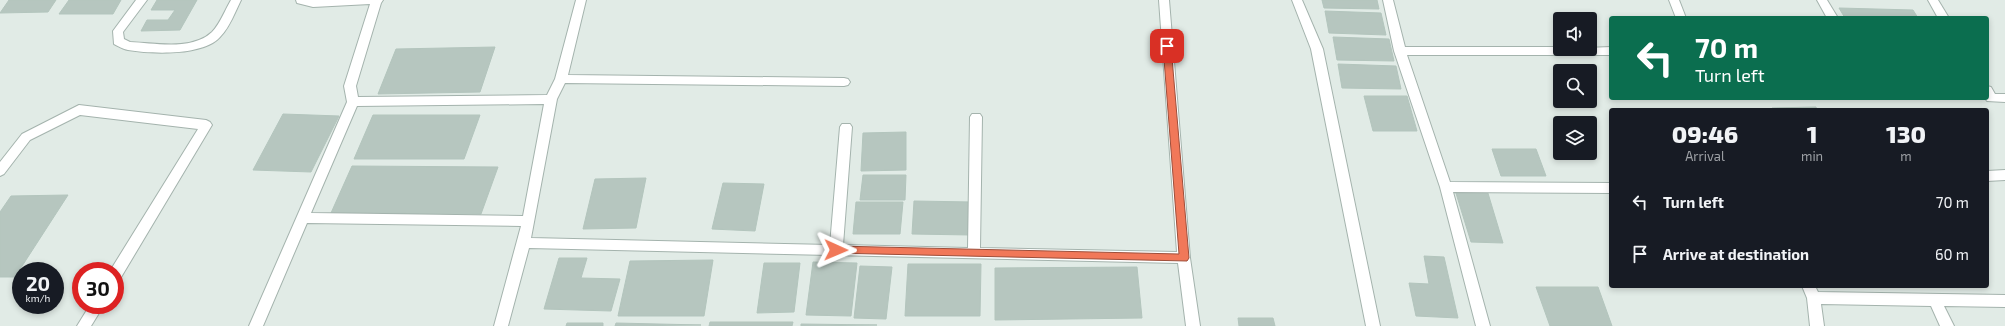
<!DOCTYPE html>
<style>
:root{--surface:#171b24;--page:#242831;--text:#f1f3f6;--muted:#9ea1a6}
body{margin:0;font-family:"Exo 2",sans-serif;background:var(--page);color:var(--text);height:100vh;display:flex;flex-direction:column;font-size:15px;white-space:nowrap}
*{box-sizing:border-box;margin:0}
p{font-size:13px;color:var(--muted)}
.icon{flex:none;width:22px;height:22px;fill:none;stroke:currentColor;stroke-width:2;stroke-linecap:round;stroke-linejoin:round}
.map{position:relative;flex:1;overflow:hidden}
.side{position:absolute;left:1609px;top:108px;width:380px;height:180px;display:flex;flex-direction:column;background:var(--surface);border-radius:4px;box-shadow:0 2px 6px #0003}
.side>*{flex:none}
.top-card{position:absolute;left:1609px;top:16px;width:380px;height:84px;border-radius:4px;box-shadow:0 2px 6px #0003;background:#0b6e4f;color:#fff;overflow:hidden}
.controls{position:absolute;left:1553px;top:12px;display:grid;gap:8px}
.controls a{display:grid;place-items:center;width:44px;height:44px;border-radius:4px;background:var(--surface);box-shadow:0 2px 6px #0003;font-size:20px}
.speed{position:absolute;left:12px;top:262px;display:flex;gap:8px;font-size:20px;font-weight:700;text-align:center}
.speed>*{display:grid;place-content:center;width:52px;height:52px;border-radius:50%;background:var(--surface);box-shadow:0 2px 6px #0003;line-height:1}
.speed small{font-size:10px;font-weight:400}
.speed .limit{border:6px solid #d22;background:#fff;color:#111}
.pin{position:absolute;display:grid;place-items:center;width:34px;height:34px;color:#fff;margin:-17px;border-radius:8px;box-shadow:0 2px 6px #0006}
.me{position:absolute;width:44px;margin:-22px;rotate:91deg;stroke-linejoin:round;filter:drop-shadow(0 0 3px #0008)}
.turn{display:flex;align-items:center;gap:14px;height:84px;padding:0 20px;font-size:18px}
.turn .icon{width:52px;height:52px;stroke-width:2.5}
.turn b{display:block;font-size:28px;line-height:34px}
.eta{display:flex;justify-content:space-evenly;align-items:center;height:68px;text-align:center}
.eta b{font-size:24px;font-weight:800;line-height:28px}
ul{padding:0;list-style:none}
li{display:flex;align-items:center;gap:12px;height:52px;padding:0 20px}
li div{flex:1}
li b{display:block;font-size:15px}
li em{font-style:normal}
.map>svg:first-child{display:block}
.building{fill:#b6c6bf;stroke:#b3c5bd}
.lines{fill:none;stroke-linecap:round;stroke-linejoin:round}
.minor-casing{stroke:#a4b3ad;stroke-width:2}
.minor{fill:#fff;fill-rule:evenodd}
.route{fill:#f17859;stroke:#9d4e3a}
</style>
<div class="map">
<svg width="2005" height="326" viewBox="0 0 2005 326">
<rect width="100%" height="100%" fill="#e1ebe6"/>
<g class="building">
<path d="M9 0H56L48 12 0 13Z"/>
<path d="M69 0H121L113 14H59Z"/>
<path d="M157 0H197L180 30 141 31 147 20H168L175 10H151Z"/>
<path d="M1322 0H1377L1379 9 1324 8Z"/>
<path d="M1839 8 1913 10 1918 18H1845Z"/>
<path d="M1325 11 1381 13 1386 35 1329 33Z"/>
<path d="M1333 37 1389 39 1394 61 1337 60Z"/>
<path d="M495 47 480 92 378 94 396 49Z"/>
<path d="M1338 64 1396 66 1401 89 1342 88Z"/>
<path d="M1364 96H1407L1417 131H1373Z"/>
<path d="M1816 107 1817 110H1773L1772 108Z"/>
<path d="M283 114 339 116 311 172 253 170Z"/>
<path d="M373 115H480L464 159H354Z"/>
<path d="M906 132V170L861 171 863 133Z"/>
<path d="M1492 149H1536L1546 176H1501Z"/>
<path d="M352 166 498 167 481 214 331 213Z"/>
<path d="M863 175H906L905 200H860Z"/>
<path d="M646 178 636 228 583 229 595 179Z"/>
<path d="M723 183 764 184 755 231 712 229Z"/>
<path d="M1455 190H1487L1503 243 1471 242Z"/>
<path d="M68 195 15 277H0V212L11 196Z"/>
<path d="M914 201 972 202 971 235 912 234Z"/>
<path d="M856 202H903L900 234H853Z"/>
<path d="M1424 256 1444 257 1458 318 1416 316 1409 283 1429 284Z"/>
<path d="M559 258H587L581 278 620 279 611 311 544 309Z"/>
<path d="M713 260 704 316H618L630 261Z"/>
<path d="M813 262 857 263 851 316 806 315Z"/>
<path d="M764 263H800L794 312 757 313Z"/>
<path d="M908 264H981L980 316H905Z"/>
<path d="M860 266 892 267 886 319 854 318Z"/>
<path d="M1137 267 1142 318 995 320V268Z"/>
<path d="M1536 287H1598L1612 326H1550Z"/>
<path d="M1238 318H1273L1275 326H1239Z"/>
<path d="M710 322H793L792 326H709Z"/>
<path d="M567 323H603V326H566Z"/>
<path d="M616 323 701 325 615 326Z"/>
<path d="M801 324 877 325 801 326Z"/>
</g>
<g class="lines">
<defs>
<g id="minor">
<path d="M136 0H147L123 32 124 39 130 42C154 43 192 51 212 32 220 24 225 10 231 0H241C235 12 230 27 220 37 203 56 152 54 128 50 123 49 118 46 114 44L113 31Z"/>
<path d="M296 0H383L381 3 356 86 358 97 547 95 555 79 576 0H586L568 75 844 78 848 79 850 82 848 85 844 86 565 83 557 99 531 238 830 245 840 127 842 124H850L852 127 843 245 968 248 970 117 972 114H980L982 117 980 248 1177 252 1159 0H1169L1190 258 1200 326H1186L1178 263 529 248 508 326H494L521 226 307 223 263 326H249L347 102 344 86 370 4 313 7 297 3ZM544 104 523 216 311 213 357 106Z"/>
<path d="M1292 0H1302L1323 49 1380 326H1366L1311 49Z"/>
<path d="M1383 0H1393L1405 47H1560V49L1611 47V55H1407L1450 182 1611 183V193L1453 192 1490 326H1476L1440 187 1394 51Z"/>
<path d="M1669 0H1679L1686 18H1676Z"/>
<path d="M1817 0H1827L1838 18H1827Z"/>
<path d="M1928 0H1938L1949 18H1938Z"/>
<path d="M1987 86 1991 87 1995 94H2005V102L1987 101 1985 98H1987Z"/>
<path d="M79 105 206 120 210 122 212 125 120 279 115 281V271H110L198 129 80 115 30 140 4 174 0 176V162L22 134Z"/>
<path d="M2005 170V180L1987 181V171Z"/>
<path d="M1802 286H1815L1818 292 2005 295V307L1944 306 1954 326H1940L1931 306 1821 304 1824 326H1810L1807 298Z"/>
<path d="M90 305H104L91 326H77Z"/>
</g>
</defs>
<use href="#minor" class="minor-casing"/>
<use href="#minor" class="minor"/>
</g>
<path class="route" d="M1167 42 1171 46 1189 258 1187 261 832 253 831 250 836 246 1179 254 1163 46Z"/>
</svg>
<div class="controls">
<a><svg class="icon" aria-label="sound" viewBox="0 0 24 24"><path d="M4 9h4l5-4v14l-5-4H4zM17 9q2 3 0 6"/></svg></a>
<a><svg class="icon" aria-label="search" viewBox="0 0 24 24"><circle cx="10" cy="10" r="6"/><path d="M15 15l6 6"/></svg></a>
<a><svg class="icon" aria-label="layers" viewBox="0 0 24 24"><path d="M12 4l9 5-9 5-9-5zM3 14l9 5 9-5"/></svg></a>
</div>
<div class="speed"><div>20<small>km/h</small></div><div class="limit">30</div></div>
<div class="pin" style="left:1167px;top:46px;background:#d93025"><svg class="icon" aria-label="arrive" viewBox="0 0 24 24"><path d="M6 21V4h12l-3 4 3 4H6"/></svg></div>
<svg class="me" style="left:836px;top:250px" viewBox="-20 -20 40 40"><path d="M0-17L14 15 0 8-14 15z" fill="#f17859" stroke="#fff" stroke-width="4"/></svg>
<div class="top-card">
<div class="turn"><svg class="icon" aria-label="left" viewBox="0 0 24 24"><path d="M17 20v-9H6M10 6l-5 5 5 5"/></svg><div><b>70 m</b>Turn left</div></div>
</div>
<section class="side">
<div class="eta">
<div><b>09:46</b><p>Arrival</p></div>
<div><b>1</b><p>min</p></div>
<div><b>130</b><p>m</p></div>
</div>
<ul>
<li><svg class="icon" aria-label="left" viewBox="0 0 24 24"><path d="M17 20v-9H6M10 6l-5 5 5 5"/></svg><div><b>Turn left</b></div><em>70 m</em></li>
<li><svg class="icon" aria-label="arrive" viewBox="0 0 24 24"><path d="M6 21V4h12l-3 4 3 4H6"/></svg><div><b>Arrive at destination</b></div><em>60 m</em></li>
</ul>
</section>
</div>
